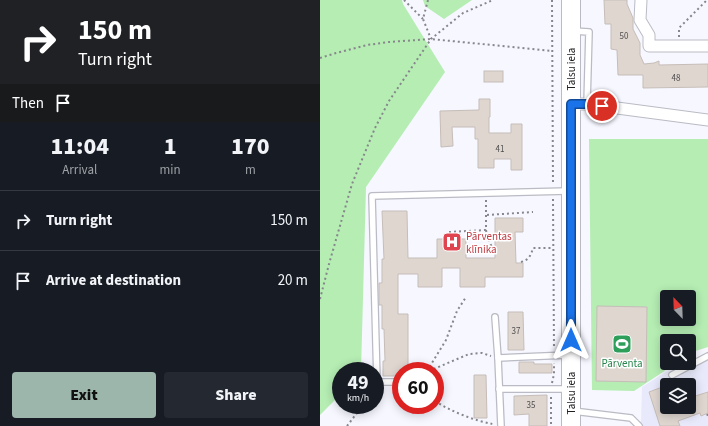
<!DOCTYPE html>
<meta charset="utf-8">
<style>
:root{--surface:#171b24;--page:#242831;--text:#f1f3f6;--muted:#9ea1a6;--line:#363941;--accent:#9cb6ac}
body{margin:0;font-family:"Source Sans 3",sans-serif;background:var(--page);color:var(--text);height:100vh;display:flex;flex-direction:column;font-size:15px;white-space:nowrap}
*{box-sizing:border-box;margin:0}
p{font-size:13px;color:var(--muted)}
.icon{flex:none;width:22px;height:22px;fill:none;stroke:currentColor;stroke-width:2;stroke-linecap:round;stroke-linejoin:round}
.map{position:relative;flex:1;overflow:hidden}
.sheet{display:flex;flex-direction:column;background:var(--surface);width:320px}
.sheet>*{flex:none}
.guide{background:#202124;color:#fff;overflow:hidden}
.needle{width:26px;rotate:337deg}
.tools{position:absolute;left:340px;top:290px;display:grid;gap:8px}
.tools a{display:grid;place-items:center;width:36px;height:36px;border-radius:4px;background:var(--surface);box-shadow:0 2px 10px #0003;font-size:20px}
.speed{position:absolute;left:12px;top:362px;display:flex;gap:8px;font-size:20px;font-weight:700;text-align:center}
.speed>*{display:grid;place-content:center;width:52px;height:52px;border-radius:50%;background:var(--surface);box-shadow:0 2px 10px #0003;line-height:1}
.speed small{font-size:10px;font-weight:400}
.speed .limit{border:6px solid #d22;background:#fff;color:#111}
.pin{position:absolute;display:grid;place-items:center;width:34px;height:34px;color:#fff;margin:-17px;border:2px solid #fff;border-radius:50%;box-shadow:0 1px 4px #0007}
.me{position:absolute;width:44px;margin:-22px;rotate:0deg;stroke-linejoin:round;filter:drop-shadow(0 0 3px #0008)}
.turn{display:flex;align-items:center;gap:14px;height:84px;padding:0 12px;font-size:18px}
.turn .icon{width:52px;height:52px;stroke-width:2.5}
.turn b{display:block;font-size:28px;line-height:34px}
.then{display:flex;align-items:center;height:38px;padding:0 12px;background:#0003;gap:8px;font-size:15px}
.eta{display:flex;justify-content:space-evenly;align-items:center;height:68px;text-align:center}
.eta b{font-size:24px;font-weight:800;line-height:28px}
.primary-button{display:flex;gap:8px;margin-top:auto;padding:8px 12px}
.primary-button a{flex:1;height:46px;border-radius:4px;background:var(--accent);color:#111;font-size:16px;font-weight:800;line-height:46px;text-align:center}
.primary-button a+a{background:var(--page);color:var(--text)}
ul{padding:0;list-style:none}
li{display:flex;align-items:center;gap:12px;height:60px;padding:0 12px;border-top:1px solid var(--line)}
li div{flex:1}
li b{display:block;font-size:15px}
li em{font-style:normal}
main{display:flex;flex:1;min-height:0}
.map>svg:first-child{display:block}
.built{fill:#e8eafb;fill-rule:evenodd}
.green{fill:#b5edb3;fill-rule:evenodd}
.building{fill:#dfd6d0;stroke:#c6bdb8}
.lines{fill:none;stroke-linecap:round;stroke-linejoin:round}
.lane-casing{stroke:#babbc4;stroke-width:8}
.street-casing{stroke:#babbc4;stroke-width:13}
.primary-casing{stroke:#babbc4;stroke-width:20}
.path{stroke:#86868c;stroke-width:2;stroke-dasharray:2 3;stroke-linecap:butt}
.lane{stroke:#fff;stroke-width:5.5}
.street{stroke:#fff;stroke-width:11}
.primary{stroke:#fff;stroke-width:18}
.route-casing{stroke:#114b97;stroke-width:10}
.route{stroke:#1a73e8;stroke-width:7}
.labels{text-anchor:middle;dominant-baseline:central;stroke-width:3;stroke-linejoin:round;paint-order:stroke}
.number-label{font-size:9px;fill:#504e4e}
.street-label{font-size:11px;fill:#202023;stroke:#fff}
.health-label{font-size:11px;fill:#be3a42;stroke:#fff;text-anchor:start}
.leisure-label{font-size:11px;fill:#27864d;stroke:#fff}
</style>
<main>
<section class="sheet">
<div class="guide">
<div class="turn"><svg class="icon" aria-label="right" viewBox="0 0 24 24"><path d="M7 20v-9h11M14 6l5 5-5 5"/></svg><div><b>150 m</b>Turn right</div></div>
<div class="then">Then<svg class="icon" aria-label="arrive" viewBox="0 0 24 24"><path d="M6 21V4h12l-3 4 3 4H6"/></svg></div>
</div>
<div class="eta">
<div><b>11:04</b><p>Arrival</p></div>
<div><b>1</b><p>min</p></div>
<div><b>170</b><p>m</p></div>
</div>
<ul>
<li><svg class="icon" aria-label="right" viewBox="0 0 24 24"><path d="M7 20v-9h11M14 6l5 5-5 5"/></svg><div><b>Turn right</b></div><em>150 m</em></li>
<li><svg class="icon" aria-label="arrive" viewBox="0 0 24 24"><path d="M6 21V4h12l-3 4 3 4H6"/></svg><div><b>Arrive at destination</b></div><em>20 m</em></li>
</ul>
<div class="primary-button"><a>Exit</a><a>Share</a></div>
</section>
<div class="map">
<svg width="388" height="426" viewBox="0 0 388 426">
<rect width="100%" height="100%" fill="#f6f7ff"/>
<path class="built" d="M388 357V426H315L321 421 322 387 344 373ZM347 385H369V407H347Z"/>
<g class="green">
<path d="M0 0H82L83 4 125 72 46 187 41 371H21V394L0 415Z"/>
<path d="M103 0H152L124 19 105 6Z"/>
<path d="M269 139H388V347L369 353V341H347V363H354L343 372 314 391 272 390ZM347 297H369V319H347Z"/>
</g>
<g class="building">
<path d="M284 0H307V4L313 18V29L320 43V55L324 64 334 63 339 61V65L388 64V87L323 88V75H298L297 50 291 49V24H285Z"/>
<rect x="164" y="71" width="19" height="11"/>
<path d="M159 99H170V117H169V133H191V124H202V170H191V159H174V168H158V139H155V127H132L133 146 121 147 120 111 159 110Z"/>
<path d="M62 211H87L88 258H117V239H146V258H175V218H203V232H195L196 263H203V277H165V287H140V268H122V287H98V274H78V314H88V371H81V376H63V361H65L64 329H62V305H59V283H62V259H64Z"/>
<path d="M277 306 327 307 326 382 276 381Z"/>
<path d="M188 312H203L204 350H188Z"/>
<path d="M199 362H214V364H232V373H199Z"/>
<path d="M154 375H166L167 418H154Z"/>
<path d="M345 386 347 391V407H369V398L388 392V413L381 416 380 413 358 421 360 426H340L329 392Z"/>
<path d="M227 395V426H209V414L194 415V396Z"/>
</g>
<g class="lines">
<defs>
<g id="lane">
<path d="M253 31 269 32 267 104"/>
<path d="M175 317 178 358 249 355"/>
<path d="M178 358 181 426"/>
<path d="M352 375 388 356"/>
<path d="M81 382H57L52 196 248 191"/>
<path d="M179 389H248"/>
<path d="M253 411 311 418 319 426"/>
</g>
<g id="street">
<path d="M321 0 320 20 329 35V46H388"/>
<path d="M251 104H267L388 120"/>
</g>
<path id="primary" d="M251 0V426"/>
</defs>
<use href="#lane" class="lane-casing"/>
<use href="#street" class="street-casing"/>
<use href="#primary" class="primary-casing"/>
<g class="path">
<path d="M84 0 103 19"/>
<path d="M108 0 103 19 111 39"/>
<path d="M232 0 233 185"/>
<path d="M359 37V28L387 0"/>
<path d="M0 58 16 53 47 45 69 42 111 39 232 51"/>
<path d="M233 199 234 349"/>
<path d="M166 200V230L167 236 174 252"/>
<path d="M167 215 213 212"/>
<path d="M129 232 166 230"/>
<path d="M201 262C209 260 211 255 213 248H233"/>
<path d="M0 299 9 264 32 184 55 128 69 101 111 39 143 13 173 0"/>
<path d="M107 371 126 340 137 311 146 297"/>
<path d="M109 371 149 354 162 353 171 356"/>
<path d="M232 383 234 374V363"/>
<path d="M231 397V426"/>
<path d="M115 401C130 411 155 421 173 424"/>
<path d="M387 414 388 416"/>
<path d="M27 426 43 405"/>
</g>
<use href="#lane" class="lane"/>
<use href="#street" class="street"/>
<use href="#primary" class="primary"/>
</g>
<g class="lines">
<defs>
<path id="route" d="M251 340V104H267L282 106"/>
</defs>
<use href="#route" class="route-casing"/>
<use href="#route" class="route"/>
</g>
<defs>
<symbol id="hospital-square" viewBox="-11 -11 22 22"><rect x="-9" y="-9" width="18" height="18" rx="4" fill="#e0444e" stroke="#fff"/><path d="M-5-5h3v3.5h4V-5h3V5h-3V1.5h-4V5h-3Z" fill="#fff"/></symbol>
<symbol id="stadium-square" viewBox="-11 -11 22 22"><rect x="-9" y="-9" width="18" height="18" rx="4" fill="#2e9e5b" stroke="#fff"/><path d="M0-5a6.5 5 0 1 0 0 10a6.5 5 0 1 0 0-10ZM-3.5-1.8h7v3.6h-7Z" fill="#fff"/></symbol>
</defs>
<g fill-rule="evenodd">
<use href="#hospital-square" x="121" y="231" width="22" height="22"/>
<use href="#stadium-square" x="291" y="333" width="22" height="22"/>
</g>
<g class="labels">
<g class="number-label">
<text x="304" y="36">50</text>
<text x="356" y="78">48</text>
<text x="180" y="149">41</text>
<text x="196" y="331">37</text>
<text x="211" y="405">35</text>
</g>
<g class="street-label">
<text transform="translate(251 69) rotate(-90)">Talsu iela</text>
<text transform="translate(251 393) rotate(-90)">Talsu iela</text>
</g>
<g class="health-label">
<text x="146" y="236">Pārventas<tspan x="146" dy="13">klīnika</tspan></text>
</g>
<g class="leisure-label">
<text x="302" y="363">Pārventa</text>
</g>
</g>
</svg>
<div class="tools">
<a><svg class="needle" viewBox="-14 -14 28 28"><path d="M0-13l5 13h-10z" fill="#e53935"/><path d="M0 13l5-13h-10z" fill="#9ea1a6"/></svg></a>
<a><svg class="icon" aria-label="search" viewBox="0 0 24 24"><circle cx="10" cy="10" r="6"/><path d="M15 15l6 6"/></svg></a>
<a><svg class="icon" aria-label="layers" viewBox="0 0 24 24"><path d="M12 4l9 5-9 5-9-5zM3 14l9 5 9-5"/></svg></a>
</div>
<div class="speed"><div>49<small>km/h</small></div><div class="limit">60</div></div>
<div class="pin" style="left:282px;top:106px;background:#d93025"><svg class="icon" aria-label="arrive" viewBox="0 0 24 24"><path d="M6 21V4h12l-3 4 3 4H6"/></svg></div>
<svg class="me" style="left:251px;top:340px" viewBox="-20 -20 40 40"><path d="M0-17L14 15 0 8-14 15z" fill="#1a73e8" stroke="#fff" stroke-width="4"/></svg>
</div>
</main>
